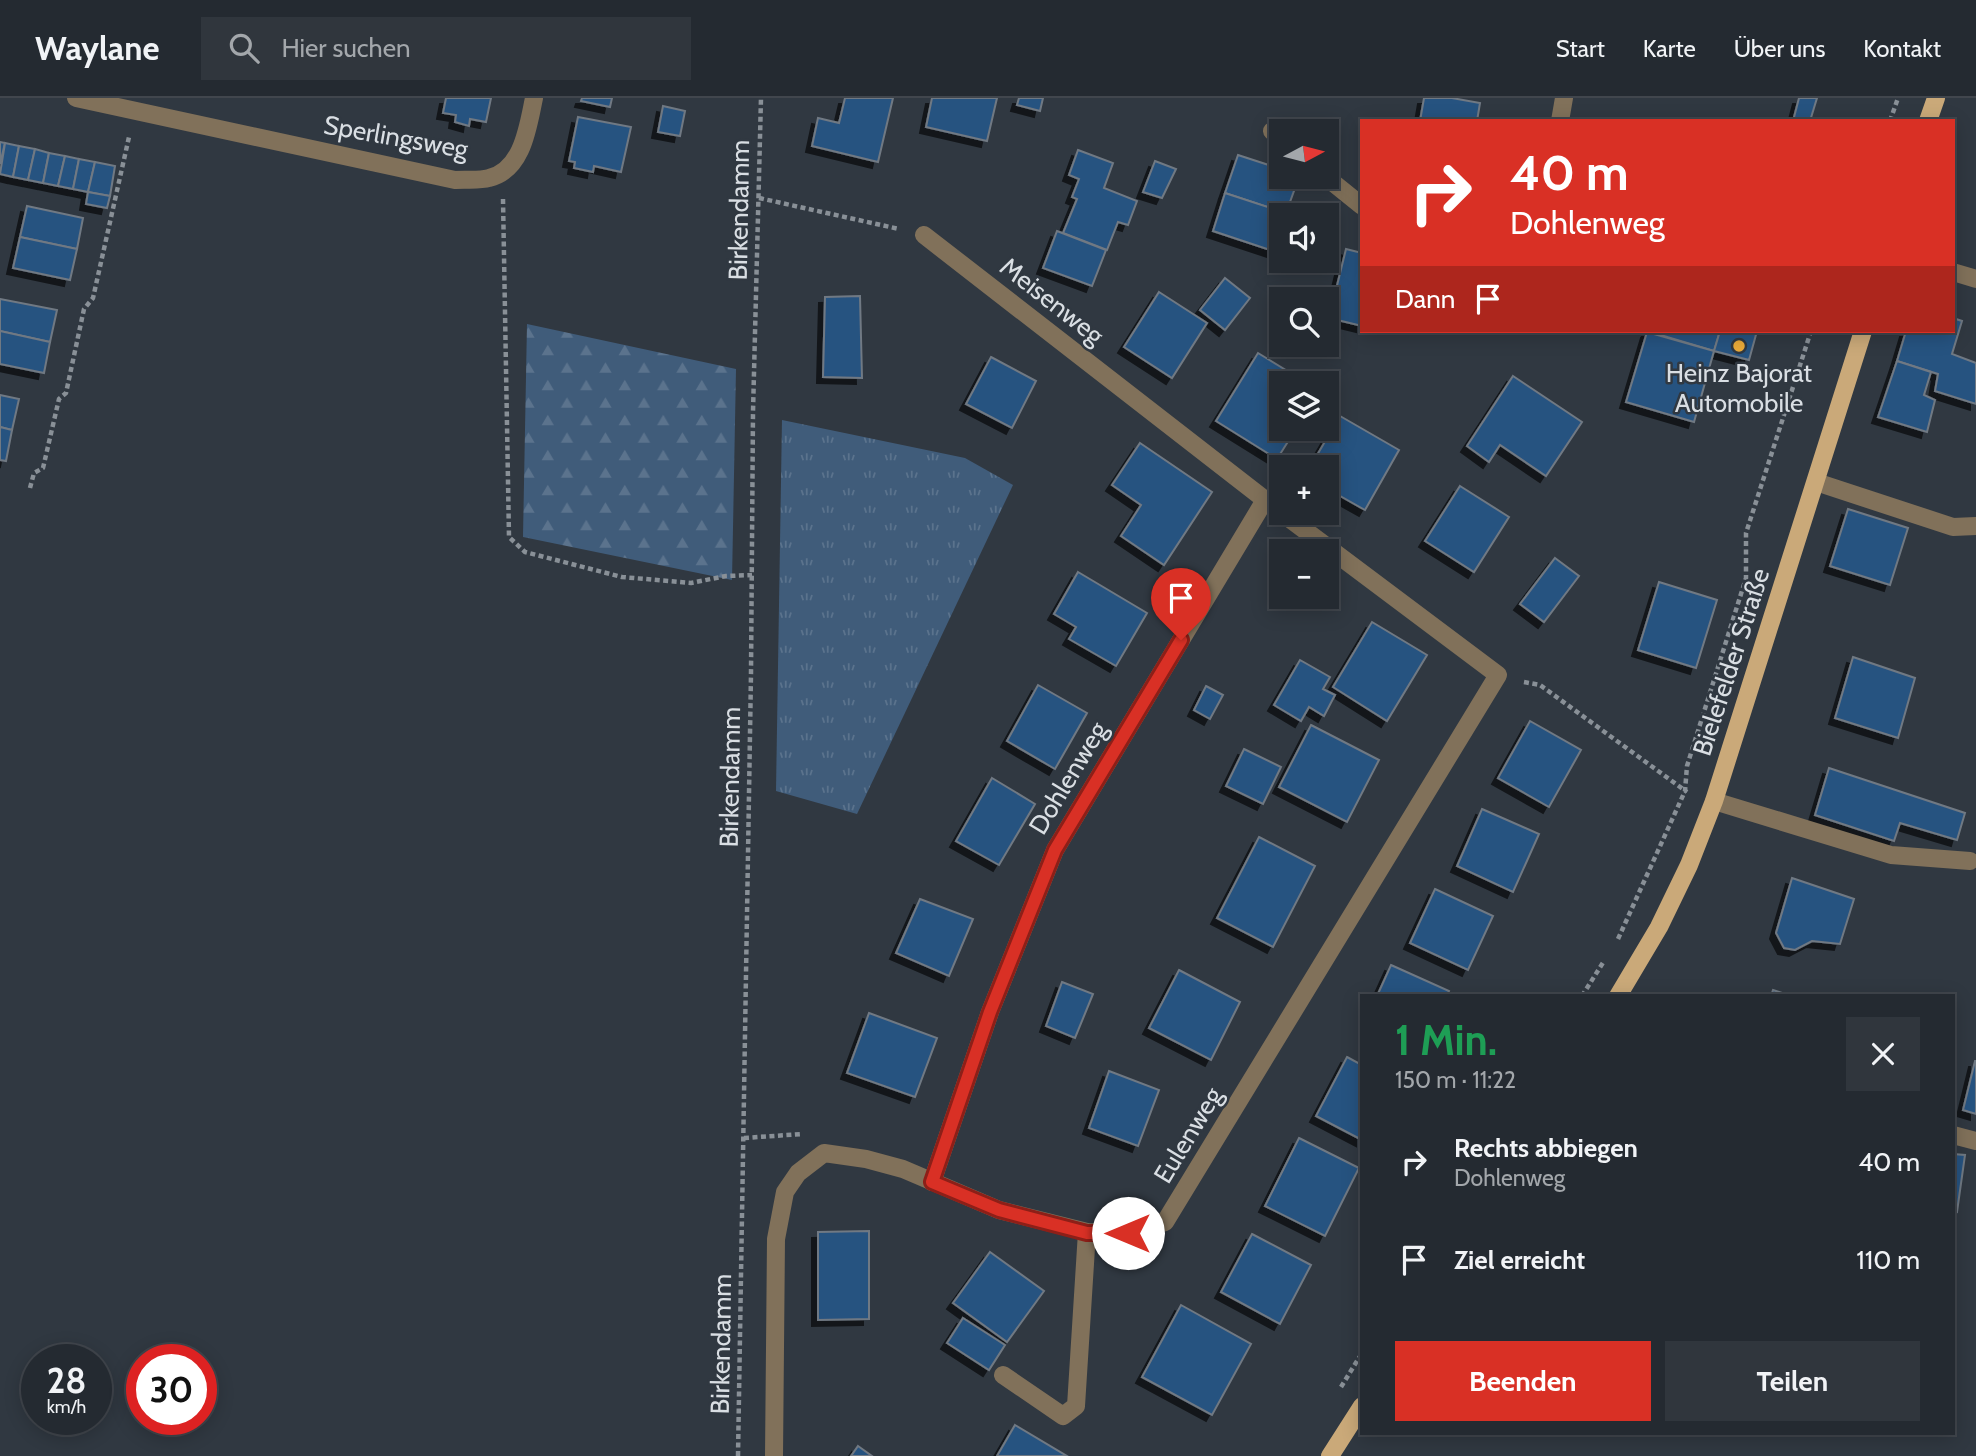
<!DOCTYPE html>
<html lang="de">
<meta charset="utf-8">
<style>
:root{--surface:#242a31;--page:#30363d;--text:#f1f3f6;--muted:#a3a7ab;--line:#41464d;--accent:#d93025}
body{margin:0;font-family:Cabin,sans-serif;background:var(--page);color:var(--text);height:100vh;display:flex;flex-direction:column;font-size:26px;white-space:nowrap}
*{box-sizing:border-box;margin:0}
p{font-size:23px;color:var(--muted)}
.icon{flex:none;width:38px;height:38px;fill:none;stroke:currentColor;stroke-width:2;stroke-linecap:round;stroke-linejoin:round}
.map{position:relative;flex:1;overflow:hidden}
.panel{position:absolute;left:1360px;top:896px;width:595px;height:441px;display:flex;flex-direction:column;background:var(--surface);border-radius:0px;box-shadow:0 4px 18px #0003,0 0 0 2px var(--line)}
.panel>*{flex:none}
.hud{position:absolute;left:1360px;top:21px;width:595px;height:214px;border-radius:0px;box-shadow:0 4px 18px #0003,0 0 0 2px var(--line);background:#d93025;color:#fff;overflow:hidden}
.needle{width:46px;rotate:83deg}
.controls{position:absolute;left:1269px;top:21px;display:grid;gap:14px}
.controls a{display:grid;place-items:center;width:70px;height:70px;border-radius:0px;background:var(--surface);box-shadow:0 4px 18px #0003,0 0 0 2px var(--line);font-size:35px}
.speed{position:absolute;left:21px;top:1246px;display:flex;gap:14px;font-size:35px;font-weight:700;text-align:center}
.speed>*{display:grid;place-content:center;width:91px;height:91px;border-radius:50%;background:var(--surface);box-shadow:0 4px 18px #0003,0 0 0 2px var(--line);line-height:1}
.speed small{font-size:18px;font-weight:400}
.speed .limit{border:10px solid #d22;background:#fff;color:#111}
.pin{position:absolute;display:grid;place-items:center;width:60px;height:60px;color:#fff;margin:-72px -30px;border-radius:50% 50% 50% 0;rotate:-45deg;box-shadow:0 0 7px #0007}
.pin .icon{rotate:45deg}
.me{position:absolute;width:77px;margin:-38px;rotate:270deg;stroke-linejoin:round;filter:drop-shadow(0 0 5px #0008)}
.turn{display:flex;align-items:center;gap:24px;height:147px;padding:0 35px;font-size:32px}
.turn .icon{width:91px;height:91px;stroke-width:2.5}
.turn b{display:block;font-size:49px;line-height:60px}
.then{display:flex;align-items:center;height:66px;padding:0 35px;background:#0003;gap:14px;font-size:26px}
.round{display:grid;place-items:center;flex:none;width:74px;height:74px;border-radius:0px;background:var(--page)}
.head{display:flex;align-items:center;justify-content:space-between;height:119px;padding:0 35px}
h1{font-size:42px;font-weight:800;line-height:52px;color:#1e9e55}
.primary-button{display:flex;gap:14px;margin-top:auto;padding:14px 35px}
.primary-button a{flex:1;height:80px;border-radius:0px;background:var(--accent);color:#fff;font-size:28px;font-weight:800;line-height:80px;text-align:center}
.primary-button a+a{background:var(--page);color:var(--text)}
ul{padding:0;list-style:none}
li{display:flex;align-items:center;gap:21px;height:98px;padding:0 35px}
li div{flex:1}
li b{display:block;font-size:26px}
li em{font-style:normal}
header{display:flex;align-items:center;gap:42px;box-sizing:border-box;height:98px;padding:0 35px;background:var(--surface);border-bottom:2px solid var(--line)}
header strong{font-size:33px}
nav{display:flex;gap:38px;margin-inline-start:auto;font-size:24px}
.search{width:490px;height:63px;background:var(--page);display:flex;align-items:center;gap:18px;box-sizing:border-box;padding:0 24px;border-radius:0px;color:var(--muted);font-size:26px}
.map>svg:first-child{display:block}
.grass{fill:url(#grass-tufts)}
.forest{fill:url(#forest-firs)}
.building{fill:#285380;stroke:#707983;stroke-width:2;filter:url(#shadow)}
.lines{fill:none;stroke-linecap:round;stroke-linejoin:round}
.path{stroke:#899097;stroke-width:4.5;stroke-dasharray:5 3.5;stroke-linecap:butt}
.minor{stroke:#81715a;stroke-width:18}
.major{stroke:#caa979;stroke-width:18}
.route-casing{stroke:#8d1f18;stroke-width:18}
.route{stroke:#d93025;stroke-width:12}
.poi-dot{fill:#eaaa39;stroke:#303841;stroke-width:2.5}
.labels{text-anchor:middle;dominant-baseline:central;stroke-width:5;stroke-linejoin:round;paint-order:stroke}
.street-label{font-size:26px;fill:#d9dee3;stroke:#303841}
.poi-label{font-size:26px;fill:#d9dee3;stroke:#303841}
</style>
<header>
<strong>Waylane</strong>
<div class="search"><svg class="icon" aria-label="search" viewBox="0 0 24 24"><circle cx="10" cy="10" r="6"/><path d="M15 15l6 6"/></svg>Hier suchen</div>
<nav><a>Start</a><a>Karte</a><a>Über uns</a><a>Kontakt</a></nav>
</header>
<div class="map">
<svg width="1976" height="1358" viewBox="0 0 1976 1358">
<defs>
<pattern id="grass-tufts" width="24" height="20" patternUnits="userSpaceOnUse" patternTransform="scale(1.75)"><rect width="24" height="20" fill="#405c7a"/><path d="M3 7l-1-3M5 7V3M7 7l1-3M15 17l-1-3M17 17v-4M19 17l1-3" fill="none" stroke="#5b738d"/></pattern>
<pattern id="forest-firs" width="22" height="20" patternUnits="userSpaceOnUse" patternTransform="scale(1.75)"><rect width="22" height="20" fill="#405c7a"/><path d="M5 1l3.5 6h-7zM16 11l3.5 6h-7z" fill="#5b738d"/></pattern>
<filter id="shadow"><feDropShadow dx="-6" dy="6" stdDeviation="0" flood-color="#0009"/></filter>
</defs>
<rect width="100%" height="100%" fill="#303841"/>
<path class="grass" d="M782 322 965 360 1013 387 857 716 776 693Z"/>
<path class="forest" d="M527 226 736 271 732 482 523 439Z"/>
<g class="building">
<path d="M446 0H491L486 24 470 21 469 28 455 24 456 17 443 15Z"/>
<path d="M582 0H612L610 9 581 3Z"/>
<path d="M845 0H893L878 64 812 48 818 20 839 25Z"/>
<path d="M932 0H997L987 43 926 29Z"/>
<path d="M1019 0H1043L1040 13 1017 7Z"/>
<path d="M1424 0H1452L1480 5 1477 23H1420Z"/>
<path d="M1799 0H1817L1810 23H1793Z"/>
<path d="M663 8 685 13 680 38 658 34Z"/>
<path d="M578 19 631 29 621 74 594 68 593 74 574 70 575 64 569 63Z"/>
<path d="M0 44 5 45 0 66Z"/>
<path d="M5 45 19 48 13 79 0 76Z"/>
<path d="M19 48 35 51 28 82 13 79Z"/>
<path d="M35 51 49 55 43 85 28 82Z"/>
<path d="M1078 52 1113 65 1104 90 1137 103 1128 127 1118 124 1107 152 1063 135 1077 101 1072 99 1079 81 1069 77Z"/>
<path d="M49 55 65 58 58 88 43 85Z"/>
<path d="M1238 57 1281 71V79H1299L1286 115 1225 95Z"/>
<path d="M65 58 79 61 73 91 58 88Z"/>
<path d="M79 61 95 64 88 94 73 91Z"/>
<path d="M1155 63 1176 71 1162 100 1143 94Z"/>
<path d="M95 64 115 68 110 98 88 94Z"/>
<path d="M88 94 110 98 107 110 86 106Z"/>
<path d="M1225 95 1286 115 1281 117V130L1273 153 1213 133Z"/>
<path d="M27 108 83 120 77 151 20 139Z"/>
<path d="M1057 133 1106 152 1092 188 1043 170Z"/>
<path d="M20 139 77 151 70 182 13 170Z"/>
<path d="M1346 151 1362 155V228L1329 220Z"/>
<path d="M1225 180 1250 200 1225 232 1200 212Z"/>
<path d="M1159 194 1207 225 1172 280 1124 249Z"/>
<path d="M860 198 862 280 823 279 825 199Z"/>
<path d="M0 201 57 212 50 244 0 233Z"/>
<path d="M1953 220 1962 223 1952 256 1976 265V306L1935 293 1938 276 1897 263 1906 233H1953Z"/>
<path d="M0 233 50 244 44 275 0 266Z"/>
<path d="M1647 233H1720L1714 253Z"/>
<path d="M1720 233H1757L1749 262 1714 253Z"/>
<path d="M1647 234 1714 253 1694 324 1626 304Z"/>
<path d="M1258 255 1307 285H1281V331H1296L1277 361 1216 323Z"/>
<path d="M991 259 1036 283 1012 330 966 306Z"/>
<path d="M1897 263 1931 274 1924 297 1935 302 1927 334 1878 319Z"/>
<path d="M1513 278 1582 324 1546 378 1500 347 1489 364 1467 348Z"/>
<path d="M0 297 19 301 12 332 0 329Z"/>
<path d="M1340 318 1399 352 1365 412 1326 390V369H1310Z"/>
<path d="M0 329 12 332 6 363 0 362Z"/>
<path d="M1140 345 1212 394 1164 467 1121 438 1141 407 1112 387Z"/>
<path d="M1460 388 1509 419 1474 474 1425 443Z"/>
<path d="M1848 411 1908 430 1890 487 1830 468Z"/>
<path d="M1555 460 1579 478 1544 524 1520 506Z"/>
<path d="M1078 474 1147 515 1116 568 1069 541 1076 529 1054 516Z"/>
<path d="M1659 484 1717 502 1696 570 1638 552Z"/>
<path d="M1372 524 1427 557 1387 623 1333 589Z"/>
<path d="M1853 559 1915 580 1898 640 1835 620Z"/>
<path d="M1300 562 1330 579 1323 591 1335 597 1324 618 1309 609 1301 623 1274 607Z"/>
<path d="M1038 587 1087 615 1055 671 1007 643Z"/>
<path d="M1206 588 1223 597 1210 621 1194 612Z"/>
<path d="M1530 623 1581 652 1549 709 1498 680Z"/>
<path d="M1311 627 1379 662 1347 724 1279 689Z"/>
<path d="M1244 651 1281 669 1263 706 1226 688Z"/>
<path d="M1829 670 1965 715 1957 742 1900 725 1894 743 1815 717Z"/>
<path d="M992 680 1035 706 999 767 956 743Z"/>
<path d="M1482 711 1539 736 1513 794 1457 768Z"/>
<path d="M1259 739 1315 768 1273 849 1217 820Z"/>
<path d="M1792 780 1854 801 1840 846 1812 843 1795 852 1784 850 1776 835Z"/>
<path d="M1435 791 1493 818 1468 872 1410 845Z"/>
<path d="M920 801 973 821 949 878 896 855Z"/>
<path d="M1391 867 1449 893 1447 898H1377Z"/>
<path d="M1179 872 1240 904 1211 962 1149 930Z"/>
<path d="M1062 884 1093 896 1075 940 1046 928Z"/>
<path d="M1773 892 1791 898H1771Z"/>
<path d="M869 915 937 940 915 999 847 975Z"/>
<path d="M1347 959 1362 967V1042L1316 1018Z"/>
<path d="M1975 963H1976V1016L1963 1012Z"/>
<path d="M1109 973 1159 992 1138 1048 1089 1030Z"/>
<path d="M1299 1040 1359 1070 1325 1138 1265 1108Z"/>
<path d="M1953 1056 1965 1057 1957 1114 1953 1113Z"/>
<path d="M869 1133V1221L818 1222V1134Z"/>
<path d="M1252 1136 1311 1167 1280 1226 1221 1194Z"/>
<path d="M990 1154 1044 1193 1007 1244 953 1205Z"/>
<path d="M1181 1207 1251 1246 1212 1317 1142 1279Z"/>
<path d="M963 1220 1005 1247 989 1272 947 1245Z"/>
<path d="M1015 1327 1067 1358H997Z"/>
<path d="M858 1348 872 1358H851Z"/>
</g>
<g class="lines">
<g class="path">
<path d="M1890 23 1898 0"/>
<path d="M759 100 899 131"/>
<path d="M503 101 509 439 525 454 622 479 691 485 726 478 752 477"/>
<path d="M30 390 34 375 43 370 59 301 66 295 84 211 93 200 129 39"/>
<path d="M1524 584 1540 587 1687 694"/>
<path d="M1618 841 1685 693 1687 668 1746 480V435L1811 233"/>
<path d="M1582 898 1604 863"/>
<path d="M744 1040 802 1036"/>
<path d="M1341 1289 1362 1255"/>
<path d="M738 1358 751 576 753 314 761 0"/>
</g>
<g class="minor">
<path d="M76 0 455 82C466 81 479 83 489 80 523 72 528 28 534 0"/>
<path d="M1560 23 1564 0"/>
<path d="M1272 33 1281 41"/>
<path d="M1326 79 1362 108"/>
<path d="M924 137 1273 408"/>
<path d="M1953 174 1976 181"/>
<path d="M1816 384 1953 429 1976 428"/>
<path d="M1714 703 1891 757 1970 763"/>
<path d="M1953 1037 1976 1043"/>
<path d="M932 1084 990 914 1055 752 1265 402"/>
<path d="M1003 1277 1063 1318 1076 1308 1087 1134"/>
<path d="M774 1358 776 1141 785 1094 798 1075 824 1055 866 1061 903 1071 999 1112 1087 1134 1128 1135 1165 1124 1498 577 1282 415"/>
</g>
<g class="major">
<path d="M1928 23 1936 0"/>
<path d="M1618 898 1659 829 1689 767 1714 703 1863 233"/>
<path d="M1330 1358 1362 1308"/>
</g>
</g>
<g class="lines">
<defs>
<path id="route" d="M1128 1135H1087L999 1112 932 1084 990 914 1055 752 1181 542"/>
</defs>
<use href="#route" class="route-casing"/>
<use href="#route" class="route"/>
</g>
<circle class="poi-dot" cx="1739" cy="248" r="7"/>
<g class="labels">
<g class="street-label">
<text transform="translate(396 39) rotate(10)">Sperlingsweg</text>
<text transform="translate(739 112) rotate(-89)">Birkendamm</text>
<text transform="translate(1052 203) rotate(38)">Meisenweg</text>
<text transform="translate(1731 564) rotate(-72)">Bielefelder Straße</text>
<text transform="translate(730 679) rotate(-89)">Birkendamm</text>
<text transform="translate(1068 680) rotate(-59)">Dohlenweg</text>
<text transform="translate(1188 1037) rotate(-59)">Eulenweg</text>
<text transform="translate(721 1246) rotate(-89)">Birkendamm</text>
</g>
<g class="poi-label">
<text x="1739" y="275">Heinz Bajorat<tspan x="1739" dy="30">Automobile</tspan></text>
</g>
</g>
</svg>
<div class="controls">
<a><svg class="needle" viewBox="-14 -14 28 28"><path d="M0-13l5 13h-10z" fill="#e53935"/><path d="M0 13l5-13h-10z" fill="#a3a7ab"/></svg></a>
<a><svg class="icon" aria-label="sound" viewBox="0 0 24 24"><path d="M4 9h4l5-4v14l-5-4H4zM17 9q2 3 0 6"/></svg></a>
<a><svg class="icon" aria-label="search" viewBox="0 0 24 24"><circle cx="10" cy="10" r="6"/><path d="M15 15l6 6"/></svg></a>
<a><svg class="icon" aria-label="layers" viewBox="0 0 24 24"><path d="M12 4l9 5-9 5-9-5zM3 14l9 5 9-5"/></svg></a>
<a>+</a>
<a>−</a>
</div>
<div class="speed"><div>28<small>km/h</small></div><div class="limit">30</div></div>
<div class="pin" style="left:1181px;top:542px;background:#d93025"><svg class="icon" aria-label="arrive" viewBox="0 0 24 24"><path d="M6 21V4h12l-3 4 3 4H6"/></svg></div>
<svg class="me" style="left:1128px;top:1135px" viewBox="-20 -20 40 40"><circle r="19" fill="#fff"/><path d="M0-13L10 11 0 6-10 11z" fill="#d93025"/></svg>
<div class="hud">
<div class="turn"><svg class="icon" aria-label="right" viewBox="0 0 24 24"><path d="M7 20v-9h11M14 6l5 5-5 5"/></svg><div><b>40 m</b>Dohlenweg</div></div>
<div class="then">Dann<svg class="icon" aria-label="arrive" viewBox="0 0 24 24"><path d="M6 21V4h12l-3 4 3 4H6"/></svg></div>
</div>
<section class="panel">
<div class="head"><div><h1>1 Min.</h1><p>150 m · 11:22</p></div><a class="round"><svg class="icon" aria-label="close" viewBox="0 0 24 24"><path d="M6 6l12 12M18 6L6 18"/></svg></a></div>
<ul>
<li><svg class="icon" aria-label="right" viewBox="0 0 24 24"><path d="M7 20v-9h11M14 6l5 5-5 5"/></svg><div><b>Rechts abbiegen</b><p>Dohlenweg</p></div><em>40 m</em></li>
<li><svg class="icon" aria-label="arrive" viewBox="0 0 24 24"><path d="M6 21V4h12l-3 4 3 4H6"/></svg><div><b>Ziel erreicht</b></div><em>110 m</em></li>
</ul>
<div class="primary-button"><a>Beenden</a><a>Teilen</a></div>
</section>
</div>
